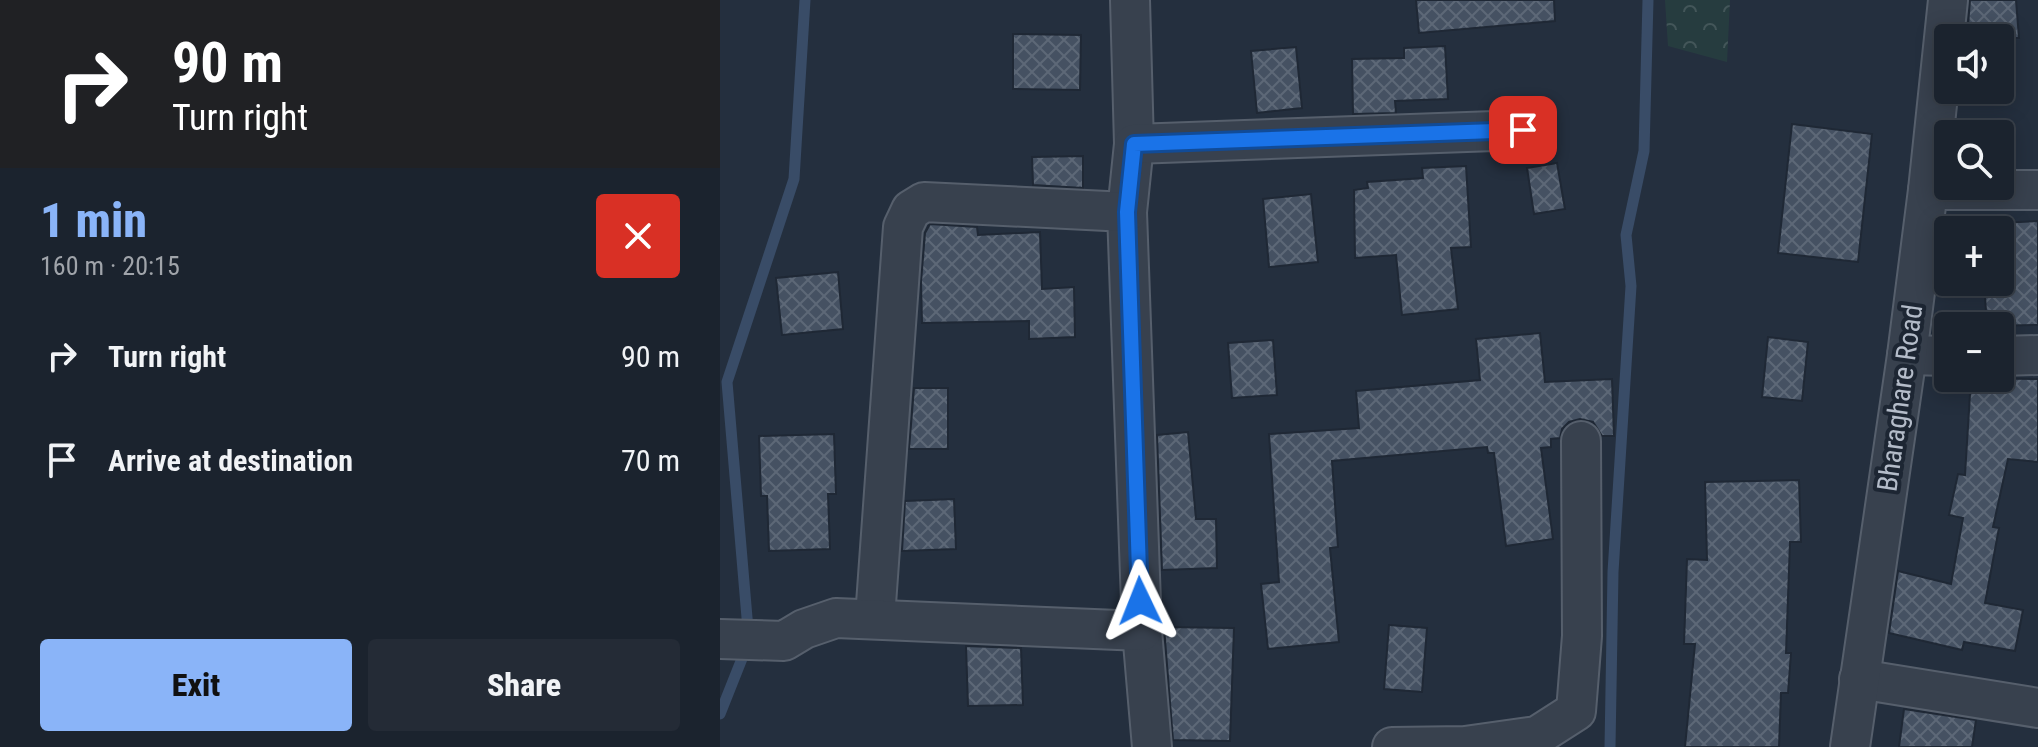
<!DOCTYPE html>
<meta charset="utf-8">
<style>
:root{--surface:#1b232e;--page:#242b36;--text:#f1f3f6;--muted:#a0a4aa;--line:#39404a;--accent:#8ab4f8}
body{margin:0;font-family:"Roboto Condensed",sans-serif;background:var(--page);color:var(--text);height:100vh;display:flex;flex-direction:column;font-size:30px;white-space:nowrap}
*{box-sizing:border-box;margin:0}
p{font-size:26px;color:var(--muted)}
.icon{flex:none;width:44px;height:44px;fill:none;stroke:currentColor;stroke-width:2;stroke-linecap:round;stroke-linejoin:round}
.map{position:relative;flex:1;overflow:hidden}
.details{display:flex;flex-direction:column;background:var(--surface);width:720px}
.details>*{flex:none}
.guide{background:#202124;color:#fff;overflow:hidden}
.buttons{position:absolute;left:1214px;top:24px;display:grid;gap:16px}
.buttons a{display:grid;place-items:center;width:80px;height:80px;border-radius:8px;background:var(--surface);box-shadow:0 4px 20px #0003,0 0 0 2px var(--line);font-size:40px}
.pin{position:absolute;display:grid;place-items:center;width:68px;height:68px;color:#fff;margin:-34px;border-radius:16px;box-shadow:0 4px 12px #0006}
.me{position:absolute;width:88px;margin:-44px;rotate:358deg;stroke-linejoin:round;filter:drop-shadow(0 0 6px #0008)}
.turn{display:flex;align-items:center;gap:28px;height:168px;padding:0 40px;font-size:36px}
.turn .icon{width:104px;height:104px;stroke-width:2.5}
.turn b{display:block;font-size:56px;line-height:68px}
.round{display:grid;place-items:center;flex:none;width:84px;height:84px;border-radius:8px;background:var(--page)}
.head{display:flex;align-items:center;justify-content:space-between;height:136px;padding:0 40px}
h1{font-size:48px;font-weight:800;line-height:60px;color:var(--accent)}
.cta{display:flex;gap:16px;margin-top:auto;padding:16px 40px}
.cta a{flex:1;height:92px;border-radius:8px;background:var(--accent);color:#111;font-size:32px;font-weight:800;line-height:92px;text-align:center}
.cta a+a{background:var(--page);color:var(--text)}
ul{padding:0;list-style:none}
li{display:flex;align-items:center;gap:24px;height:104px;padding:0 40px}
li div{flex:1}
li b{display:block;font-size:30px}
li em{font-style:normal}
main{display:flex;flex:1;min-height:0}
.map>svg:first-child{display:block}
.forest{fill:url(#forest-crowns)}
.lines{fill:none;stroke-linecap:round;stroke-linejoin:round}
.stream{stroke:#394c67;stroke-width:11}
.building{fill:url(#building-cross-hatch);stroke:#1f2835;stroke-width:2}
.minor-casing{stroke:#565f6c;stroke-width:42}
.minor{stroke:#38414e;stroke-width:38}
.route-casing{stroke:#114b97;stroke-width:20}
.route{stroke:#1a73e8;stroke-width:14}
.labels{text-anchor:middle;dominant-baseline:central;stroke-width:8;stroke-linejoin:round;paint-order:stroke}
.street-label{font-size:28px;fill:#b4bcc9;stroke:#1d2633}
</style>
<main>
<section class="details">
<div class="guide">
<div class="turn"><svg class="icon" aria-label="right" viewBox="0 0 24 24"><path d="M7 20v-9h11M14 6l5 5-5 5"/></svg><div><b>90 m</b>Turn right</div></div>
</div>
<div class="head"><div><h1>1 min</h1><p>160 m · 20:15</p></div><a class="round" style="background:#d93025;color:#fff"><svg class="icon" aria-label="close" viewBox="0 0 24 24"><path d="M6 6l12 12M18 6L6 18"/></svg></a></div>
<ul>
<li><svg class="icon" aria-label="right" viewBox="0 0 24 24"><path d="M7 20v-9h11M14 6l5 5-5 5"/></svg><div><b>Turn right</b></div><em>90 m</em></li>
<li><svg class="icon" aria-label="arrive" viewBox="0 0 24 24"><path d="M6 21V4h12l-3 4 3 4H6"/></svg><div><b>Arrive at destination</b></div><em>70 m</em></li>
</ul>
<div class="cta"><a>Exit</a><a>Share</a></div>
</section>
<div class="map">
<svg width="1318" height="747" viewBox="0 0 1318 747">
<defs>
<pattern id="forest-crowns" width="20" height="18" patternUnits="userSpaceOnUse" patternTransform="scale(2)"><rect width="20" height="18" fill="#263c3f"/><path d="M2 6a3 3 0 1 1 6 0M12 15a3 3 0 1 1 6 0" fill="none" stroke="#435659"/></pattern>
<pattern id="building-cross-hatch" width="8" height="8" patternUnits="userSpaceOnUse" patternTransform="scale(2)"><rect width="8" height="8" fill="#455162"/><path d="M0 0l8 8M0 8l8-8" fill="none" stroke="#5d6877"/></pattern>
</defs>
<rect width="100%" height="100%" fill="#242f3e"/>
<path class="forest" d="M945 0H1010L1007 62 948 46Z"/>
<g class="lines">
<g class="stream">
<path d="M0 714 29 641 7 382 74 179 85 0"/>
<path d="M890 747 893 572 911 286 906 235 924 151 928 0"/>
</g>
</g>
<g class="building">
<path d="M696 0H834L835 21 699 33Z"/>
<path d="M1250 0H1296L1299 38H1247Z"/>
<path d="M293 34 361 35 360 90 293 89Z"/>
<path d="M725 46 728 99 675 101 676 113 633 114 632 59 684 58V48Z"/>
<path d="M576 47 582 108 537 113 531 51Z"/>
<path d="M1072 124 1152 134 1138 262 1058 253Z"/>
<path d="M363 156V188L313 185 312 157Z"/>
<path d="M837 163 845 209 814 214 807 168Z"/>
<path d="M746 166 751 247 731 248 738 309 682 315 676 255 635 258 634 190 648 188 647 182 703 178 702 168Z"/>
<path d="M591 194 598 262 549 267 543 199Z"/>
<path d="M1318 221V325L1267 326 1264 282H1280V230H1262L1261 224Z"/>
<path d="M210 224 257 227 258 235 320 232 322 289 354 287 355 337 309 339V321L202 323 201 282 205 233Z"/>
<path d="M118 272 123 329 62 335 56 278Z"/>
<path d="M820 333 825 382 892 379 894 436H882L873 422 860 419 849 422 842 429 840 438 831 439V447L821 448 833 539 786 546 774 453H768L767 447 612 461 618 547 610 548 619 642 548 649 541 584 559 582 549 434 639 428 636 391 760 380 756 339Z"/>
<path d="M1048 337 1088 342 1082 401 1042 397Z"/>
<path d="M553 340 557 395 512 398 508 343Z"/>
<path d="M1251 378 1318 379V462L1288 459 1273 527 1279 528 1265 603 1303 610 1295 651 1244 642 1242 650 1169 633 1178 571 1231 584 1243 518 1229 515 1238 474 1245 475Z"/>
<path d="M194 388H228V449H189Z"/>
<path d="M468 432 476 519H496L497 568 442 570 437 435Z"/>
<path d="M114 434 116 494H108L110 549 49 551 47 496H41L39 436Z"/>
<path d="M1079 480 1081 542H1070L1066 653H1071L1068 693H1061L1059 747H965L975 644H964L967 559 987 560 985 482Z"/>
<path d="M234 499 236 549 182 551 185 501Z"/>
<path d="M669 625 707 628 702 692 664 689Z"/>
<path d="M444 627 514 628 510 741 453 740Z"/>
<path d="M246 646 301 648 303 705 248 706Z"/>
<path d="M1184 709 1256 720 1252 747H1179Z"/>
</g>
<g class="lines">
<defs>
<g id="minor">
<path d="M410 0 414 144 407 212 422 631 432 747"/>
<path d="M414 144 803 130"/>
<path d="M1208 190H1318"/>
<path d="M1187 355 1228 356"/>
<path d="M1280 356 1318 355"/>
<path d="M155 618 183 227 191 210 204 202 407 212"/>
<path d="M0 639 64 641 84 629 116 618 422 631"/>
<path d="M1139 679 1318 708"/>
<path d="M672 747 745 746 817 736 856 711 862 636 861 441"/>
<path d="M1130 747 1187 355 1208 190 1228 0"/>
</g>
</defs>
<use href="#minor" class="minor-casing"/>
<use href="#minor" class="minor"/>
</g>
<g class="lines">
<defs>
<path id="route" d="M420 601 407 212 414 144 803 130"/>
</defs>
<use href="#route" class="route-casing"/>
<use href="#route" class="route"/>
</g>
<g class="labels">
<g class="street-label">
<text transform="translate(1180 398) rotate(-82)">Bharaghare Road</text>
</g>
</g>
</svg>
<div class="buttons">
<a><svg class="icon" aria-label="sound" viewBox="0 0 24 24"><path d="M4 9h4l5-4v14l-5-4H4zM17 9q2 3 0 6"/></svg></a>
<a><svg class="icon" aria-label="search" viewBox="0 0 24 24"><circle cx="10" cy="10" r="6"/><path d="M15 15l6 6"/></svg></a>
<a>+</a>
<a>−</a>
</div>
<div class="pin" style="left:803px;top:130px;background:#d93025"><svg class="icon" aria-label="arrive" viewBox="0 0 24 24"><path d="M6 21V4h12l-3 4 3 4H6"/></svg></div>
<svg class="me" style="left:420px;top:601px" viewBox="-20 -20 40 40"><path d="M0-17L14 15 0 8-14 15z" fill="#1a73e8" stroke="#fff" stroke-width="4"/></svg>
</div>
</main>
